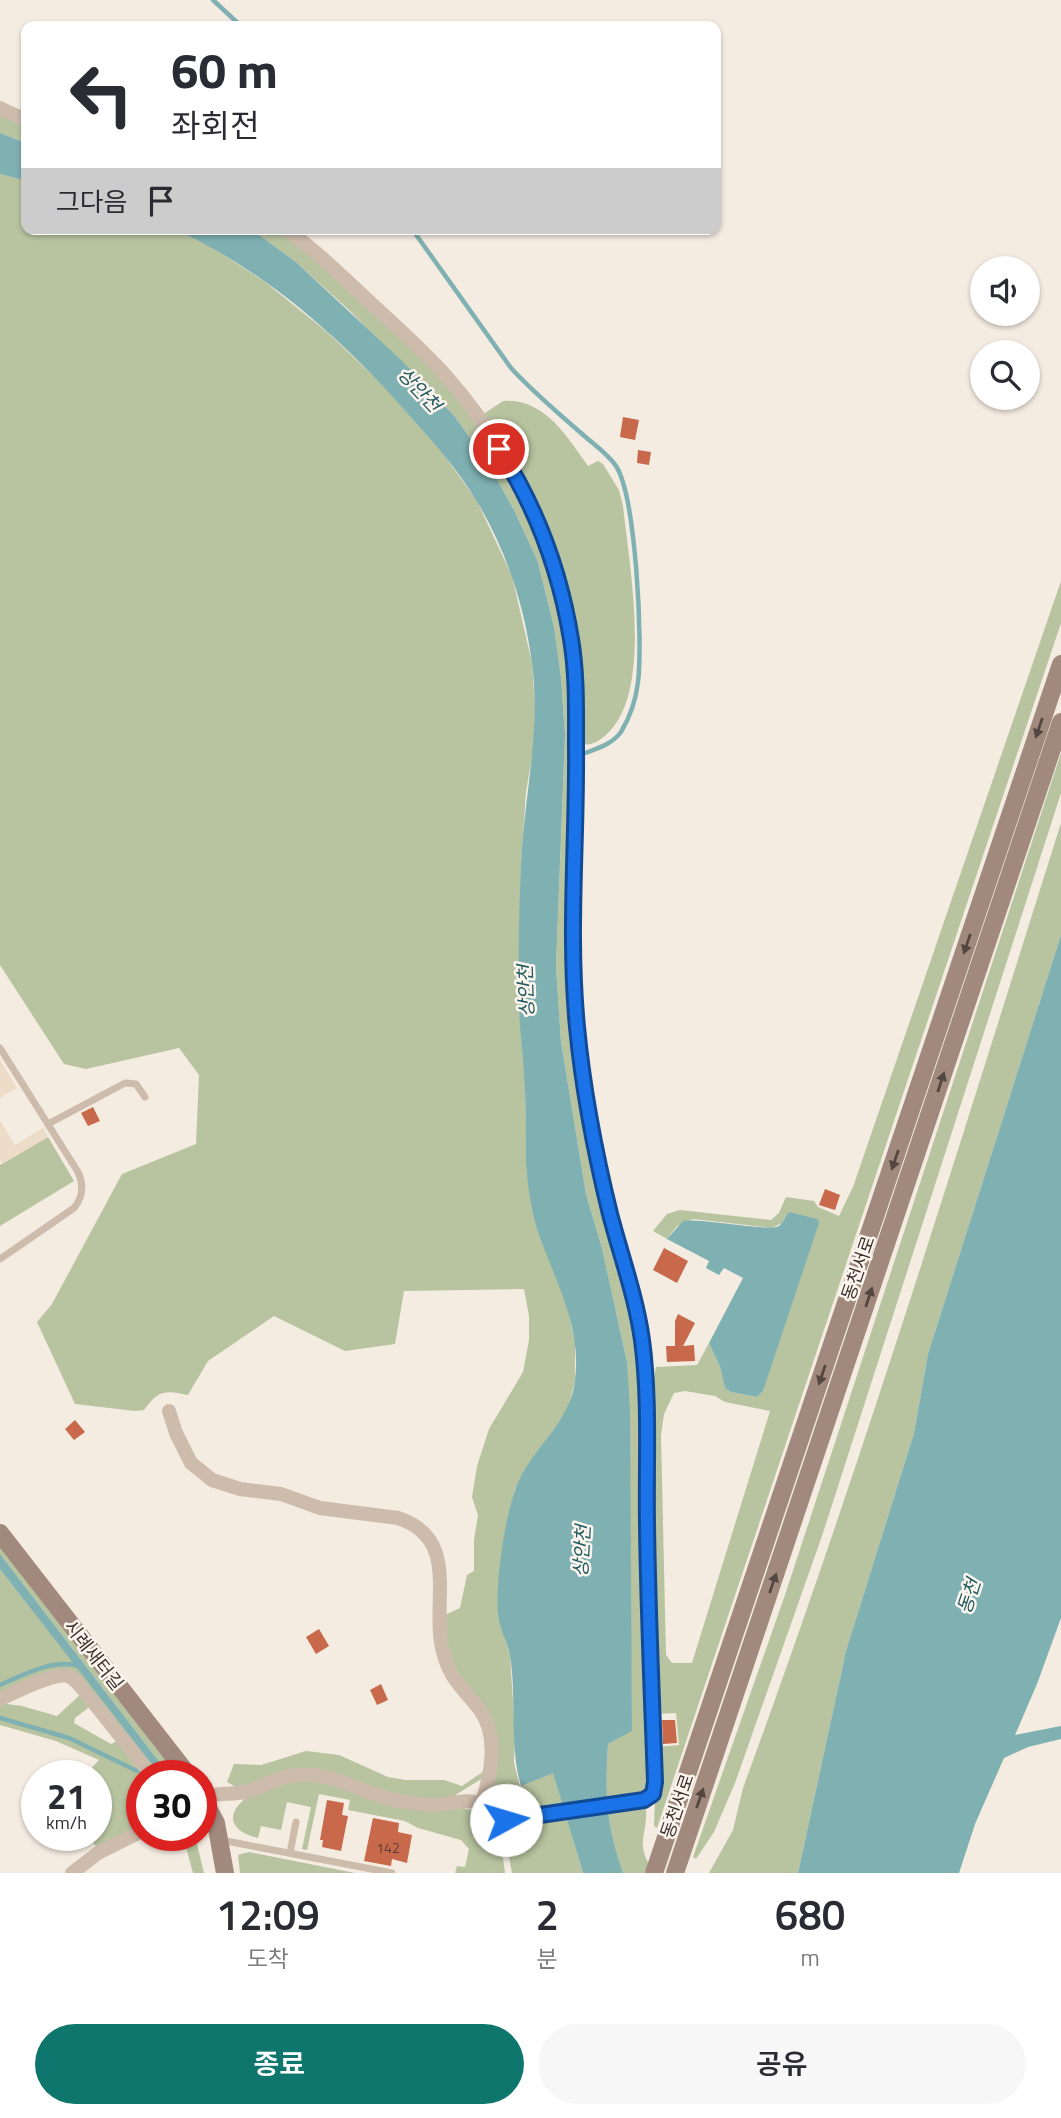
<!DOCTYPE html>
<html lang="ko">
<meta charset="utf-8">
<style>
:root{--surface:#fff;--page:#f7f7f7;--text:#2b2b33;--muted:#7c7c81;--accent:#0f766e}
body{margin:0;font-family:"Titillium Web","Noto Sans KR",sans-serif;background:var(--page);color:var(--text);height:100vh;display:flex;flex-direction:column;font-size:26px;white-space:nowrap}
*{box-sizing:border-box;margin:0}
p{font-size:23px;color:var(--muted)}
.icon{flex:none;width:38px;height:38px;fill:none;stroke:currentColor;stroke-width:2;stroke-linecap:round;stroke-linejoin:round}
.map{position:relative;height:1873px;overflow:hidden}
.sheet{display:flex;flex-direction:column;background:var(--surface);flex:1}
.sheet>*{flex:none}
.top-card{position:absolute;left:21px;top:21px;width:700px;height:214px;border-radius:14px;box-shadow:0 2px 5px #0004;background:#fff;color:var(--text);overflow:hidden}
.buttons{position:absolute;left:970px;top:256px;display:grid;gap:14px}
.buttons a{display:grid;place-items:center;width:70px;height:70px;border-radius:50%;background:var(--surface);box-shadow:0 2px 5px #0004;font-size:35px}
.speed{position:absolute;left:21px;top:1760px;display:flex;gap:14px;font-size:35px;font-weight:700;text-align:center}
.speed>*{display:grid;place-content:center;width:91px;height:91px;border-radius:50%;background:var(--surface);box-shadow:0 2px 5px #0004;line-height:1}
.speed small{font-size:18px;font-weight:400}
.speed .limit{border:10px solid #d22;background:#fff;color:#111}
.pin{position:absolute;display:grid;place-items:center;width:60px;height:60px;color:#fff;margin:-30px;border:4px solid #fff;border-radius:50%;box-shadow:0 2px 7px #0007}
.me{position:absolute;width:77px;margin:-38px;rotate:84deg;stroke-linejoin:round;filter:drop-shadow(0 0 5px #0008)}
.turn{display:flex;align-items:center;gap:24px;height:147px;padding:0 35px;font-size:32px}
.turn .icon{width:91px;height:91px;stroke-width:2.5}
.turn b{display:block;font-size:49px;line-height:60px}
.then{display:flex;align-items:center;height:66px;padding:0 35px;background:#0003;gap:14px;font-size:26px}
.eta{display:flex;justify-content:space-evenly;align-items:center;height:119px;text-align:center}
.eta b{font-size:42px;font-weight:600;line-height:49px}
.cta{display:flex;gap:14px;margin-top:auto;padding:14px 35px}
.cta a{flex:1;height:80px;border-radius:42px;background:var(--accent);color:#fff;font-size:28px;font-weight:600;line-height:80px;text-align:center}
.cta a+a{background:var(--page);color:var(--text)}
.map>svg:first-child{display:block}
.green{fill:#b8c4a0;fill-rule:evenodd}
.plaza{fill:#ecdcc8}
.water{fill:#7fb0b2}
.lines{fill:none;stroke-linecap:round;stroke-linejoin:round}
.stream{stroke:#7fb0b2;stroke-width:4.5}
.building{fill:#c8694b}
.lane{stroke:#cdbbac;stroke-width:7}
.street{stroke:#cdbbac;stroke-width:14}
.secondary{stroke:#a18a7d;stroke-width:18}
.oneway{fill:#544640}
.route-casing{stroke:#114b97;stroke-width:18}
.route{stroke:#1a73e8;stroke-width:12}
.labels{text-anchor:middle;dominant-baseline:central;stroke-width:5;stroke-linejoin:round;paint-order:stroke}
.number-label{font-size:14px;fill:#5e3e33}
.street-label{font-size:18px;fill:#3b302b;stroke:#fbf5ee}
.water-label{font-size:19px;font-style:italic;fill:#1f5a5e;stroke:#fbf5ee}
</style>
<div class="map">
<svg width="1061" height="1873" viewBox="0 0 1061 1873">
<rect width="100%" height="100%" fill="#f4ebe1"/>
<g class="green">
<path d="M0 114 26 125V143L0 133Z"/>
<path d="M0 174 26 181V229H174L210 246 265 282 327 332 387 389 444 455 477 501 512 576 532 663 535 707 534 744 526 792 521 863 520 939 519 1008 525 1078 527 1170 536 1225 567 1305 575 1343V1381L568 1408 515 1489 506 1529 499 1580 498 1616 510 1655 515 1732 514 1763 520 1786 553 1772 583 1873H512L504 1829 505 1823 511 1817C501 1808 492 1794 493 1780 493 1771 497 1761 494 1753 479 1706 444 1667 445 1615L460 1608 467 1575 474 1571V1540L478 1515 472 1497 477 1466 489 1429 523 1372 529 1340V1316L524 1289 404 1291 395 1344 345 1351 274 1316 208 1361 188 1395C165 1390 158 1390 144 1410L135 1411 75 1404 37 1322 52 1304 122 1174 196 1144 199 1075 179 1048 86 1069 64 1064 0 965Z"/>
<path d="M251 229H278L295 240 418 352 471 414 509 473 550 567 573 684 571 998 633 1324 641 1380 652 1771 643 1804 646 1807C648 1838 633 1843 655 1873H623C606 1825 605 1794 608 1744L632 1730 627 1362 602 1248 586 1194 561 1042 556 966 565 735 561 677 554 627 538 562 514 510 488 463 455 417 349 310 296 262Z"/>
<path d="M503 401C545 398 567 437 588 466L598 461 603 464 619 490 623 506C629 564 654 693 606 735 599 741 591 746 582 744L567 598 482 415Z"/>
<path d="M1061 581V623L657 1828 654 1826 657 1747 679 1745 676 1713 656 1714 652 1386 656 1367 697 1365 709 1343 720 1367 725 1388 731 1392 757 1397 763 1391 786 1215 782 1223 772 1228 693 1219 677 1226 667 1239 653 1231 667 1214 680 1210 771 1220 779 1213 786 1197 814 1201 818 1207 839 1216 853 1187ZM685 1391 715 1396 725 1402 770 1411 692 1663H672L666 1655 661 1435 664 1414 674 1393Z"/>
<path d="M1061 753V793L823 1533 735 1783 714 1832 696 1859 693 1857 786 1592Z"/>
<path d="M1061 823V935L928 1354 914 1433 846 1651 798 1873H709L733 1830 743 1788C860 1470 959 1146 1061 823Z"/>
<path d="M48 1137 74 1181 0 1226V1165Z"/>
<path d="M0 1546 179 1776H170L0 1554Z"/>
<path d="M0 1569 135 1741 154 1767 149 1768 76 1673 0 1695Z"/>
<path d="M82 1693 92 1705 75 1718 74 1723 111 1744 119 1740 147 1776H142V1825L97 1847 86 1836H96V1776H84L99 1760 56 1741 0 1725V1703L22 1706 57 1716Z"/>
<path d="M306 1751 339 1755 388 1777 406 1780H444L462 1786 484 1771 486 1776 449 1799H403L319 1772 238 1788 227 1782 234 1764 261 1765Z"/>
<path d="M298 1777 493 1814 498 1821 505 1873H455L457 1866 465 1867 469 1849 461 1840 418 1828 405 1821 348 1810 350 1800 319 1794 307 1850 302 1849 311 1807 287 1802 281 1830 261 1826 258 1838C232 1832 223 1816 247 1797Z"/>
<path d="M183 1836H195L204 1873H193Z"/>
<path d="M249 1852 355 1873H240L238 1855Z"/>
</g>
<g class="plaza">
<path d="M0 1060 17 1088 0 1098Z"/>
<path d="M0 1121 15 1145 43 1128 48 1137 2 1164 0 1160Z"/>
</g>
<g class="water">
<path d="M0 133 26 143V181L0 174Z"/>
<path d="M174 229H251L296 262 401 360 455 417 488 463 514 510 538 562 554 627 561 677 565 735 556 966 561 1042 586 1194 602 1248 627 1362 630 1411 632 1731 608 1744C605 1796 606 1823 623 1873H583L553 1773 521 1786C509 1744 517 1699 510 1656 508 1642 499 1629 498 1614 495 1583 505 1515 517 1485 532 1448 571 1422 575 1380 582 1325 554 1279 537 1229 531 1208 527 1182 526 1160 526 1131 526 1102 524 1073 523 1050 519 1027 519 1004 518 957 519 910 521 864 524 797 541 731 532 664 525 607 506 549 476 500 461 475 442 452 423 431 354 350 272 273 174 229Z"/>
<path d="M1061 935V1618L1037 1684 1015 1735 1061 1726V1739L1028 1747 1004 1758 975 1824 959 1873H798L846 1651 914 1433 928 1354Z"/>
<path d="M789 1212 817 1219 819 1223 763 1391 757 1397 731 1392 725 1388 720 1367 709 1343 743 1278 724 1268 719 1275 706 1268 709 1261 667 1239 683 1221C702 1218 769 1232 779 1226 783 1223 785 1216 789 1212Z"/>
<path d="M0 1554 170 1776H161L0 1569Z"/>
</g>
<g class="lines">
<g class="stream">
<path d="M213 0 241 26"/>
<path d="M412 229 511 368C533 392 557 412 581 433 593 444 607 453 616 466 636 497 643 643 638 682 636 699 630 717 621 732 612 744 599 748 585 753"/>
<path d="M0 1685C23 1675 54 1658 79 1666"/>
<path d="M0 1718 69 1738 135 1770 142 1771"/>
</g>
</g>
<g class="building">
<path d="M623 417 639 420 635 440 620 437Z"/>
<path d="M638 450 651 452 649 465 637 463Z"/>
<path d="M93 1107 100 1121 88 1126 81 1113Z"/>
<path d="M825 1189 840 1195 835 1210 819 1205Z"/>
<path d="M664 1248 688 1261 677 1283 653 1270Z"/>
<path d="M678 1314 695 1323 683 1346 694 1345 695 1361 667 1362 666 1346H675V1321Z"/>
<path d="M75 1420 85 1432 74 1440 65 1429Z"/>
<path d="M319 1629 329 1646 316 1654 306 1637Z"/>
<path d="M381 1684 388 1700 377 1705 370 1690Z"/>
<path d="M662 1720H675L677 1743 663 1744Z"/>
<path d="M327 1800 344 1803 342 1815 348 1816 341 1851 322 1847 323 1840H320Z"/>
<path d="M373 1818 399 1823 398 1832 412 1835 407 1863 392 1859 391 1866 364 1861Z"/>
</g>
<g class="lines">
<g class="lane">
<path d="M0 1048 78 1172C84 1185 83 1197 74 1208L0 1259"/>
<path d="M48 1124 125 1083 136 1084 145 1097"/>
<path d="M221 1840 392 1873"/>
<path d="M290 1853 296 1822"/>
</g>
<g class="street">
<path d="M0 108 26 120"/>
<path d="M169 1411 176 1433 191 1463 212 1480 240 1489 281 1494 320 1508 398 1518C462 1539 430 1603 443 1652 450 1680 464 1689 480 1710 499 1737 491 1774 482 1803"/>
<path d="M0 1699C15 1693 53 1672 68 1676 74 1678 77 1682 81 1687L152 1776"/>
<path d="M201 1798C217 1791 233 1796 249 1791 264 1786 278 1777 295 1775 333 1770 367 1797 404 1802 415 1803 426 1805 436 1805 455 1804 463 1798 484 1804 496 1807 499 1818 510 1821L644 1800 653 1794 655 1782C652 1699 648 1615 647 1531 646 1468 650 1403 642 1339 636 1298 622 1259 611 1218 595 1156 584 1093 577 1029 567 923 580 817 577 712 574 588 528 469 446 376 424 351 399 329 374 306 346 280 318 252 286 229"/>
<path d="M72 1873 98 1853 142 1831"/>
</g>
<g class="secondary">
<path d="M0 1533 189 1776"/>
<path d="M201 1795 216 1823 225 1873"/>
<path d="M654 1873 1061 664"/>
<path d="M675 1873 1061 722"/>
</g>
</g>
<defs><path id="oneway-solid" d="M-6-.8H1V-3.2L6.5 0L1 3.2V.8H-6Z" transform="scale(1.75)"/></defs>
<g class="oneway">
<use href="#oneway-solid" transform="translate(1039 728) rotate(109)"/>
<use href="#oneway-solid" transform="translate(967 944) rotate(109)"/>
<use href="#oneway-solid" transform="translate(941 1082) rotate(-72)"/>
<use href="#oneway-solid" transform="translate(895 1160) rotate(109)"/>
<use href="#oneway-solid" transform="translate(869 1297) rotate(-72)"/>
<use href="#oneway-solid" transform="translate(822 1375) rotate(109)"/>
<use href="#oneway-solid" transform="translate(773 1583) rotate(-71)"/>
<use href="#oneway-solid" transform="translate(700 1798) rotate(-71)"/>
</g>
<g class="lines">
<defs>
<path id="route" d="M499 449C536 507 560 571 571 639 577 675 576 711 576 748 577 841 568 934 577 1027 583 1090 595 1153 610 1214 621 1256 636 1297 642 1340 650 1400 646 1462 647 1523 648 1610 652 1696 655 1782L653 1794 644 1800 506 1820"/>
</defs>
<use href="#route" class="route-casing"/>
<use href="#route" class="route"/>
</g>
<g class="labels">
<g class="number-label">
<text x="388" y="1847">142</text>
</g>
<g class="street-label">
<text transform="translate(858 1268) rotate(-71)">동천서로</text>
<text transform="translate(94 1655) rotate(52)">시례새터길</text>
<text transform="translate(677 1806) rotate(-71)">동천서로</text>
</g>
<g class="water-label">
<text transform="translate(420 389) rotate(47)">상안천</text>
<text transform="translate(525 991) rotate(-92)">상안천</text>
<text transform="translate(581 1551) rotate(-87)">상안천</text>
<text transform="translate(968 1596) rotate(-72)">동천</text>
</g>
</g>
</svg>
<div class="buttons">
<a><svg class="icon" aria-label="sound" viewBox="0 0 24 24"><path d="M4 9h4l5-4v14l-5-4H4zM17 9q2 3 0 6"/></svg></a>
<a><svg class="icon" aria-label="search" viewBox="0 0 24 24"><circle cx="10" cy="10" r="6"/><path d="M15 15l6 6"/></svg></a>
</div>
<div class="speed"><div>21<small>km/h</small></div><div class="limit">30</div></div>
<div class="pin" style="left:499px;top:449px;background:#d93025"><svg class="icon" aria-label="arrive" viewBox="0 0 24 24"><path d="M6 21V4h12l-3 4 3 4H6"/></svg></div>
<svg class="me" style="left:506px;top:1820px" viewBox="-20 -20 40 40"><circle r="19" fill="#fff"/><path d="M0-13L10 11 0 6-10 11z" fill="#1a73e8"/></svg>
<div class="top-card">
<div class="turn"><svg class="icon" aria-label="left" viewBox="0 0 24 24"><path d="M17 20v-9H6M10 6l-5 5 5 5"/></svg><div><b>60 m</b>좌회전</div></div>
<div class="then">그다음<svg class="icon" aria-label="arrive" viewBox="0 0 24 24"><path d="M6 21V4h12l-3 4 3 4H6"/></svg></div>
</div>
</div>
<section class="sheet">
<div class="eta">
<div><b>12:09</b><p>도착</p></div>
<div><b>2</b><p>분</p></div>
<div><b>680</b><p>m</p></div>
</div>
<div class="cta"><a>종료</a><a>공유</a></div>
</section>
